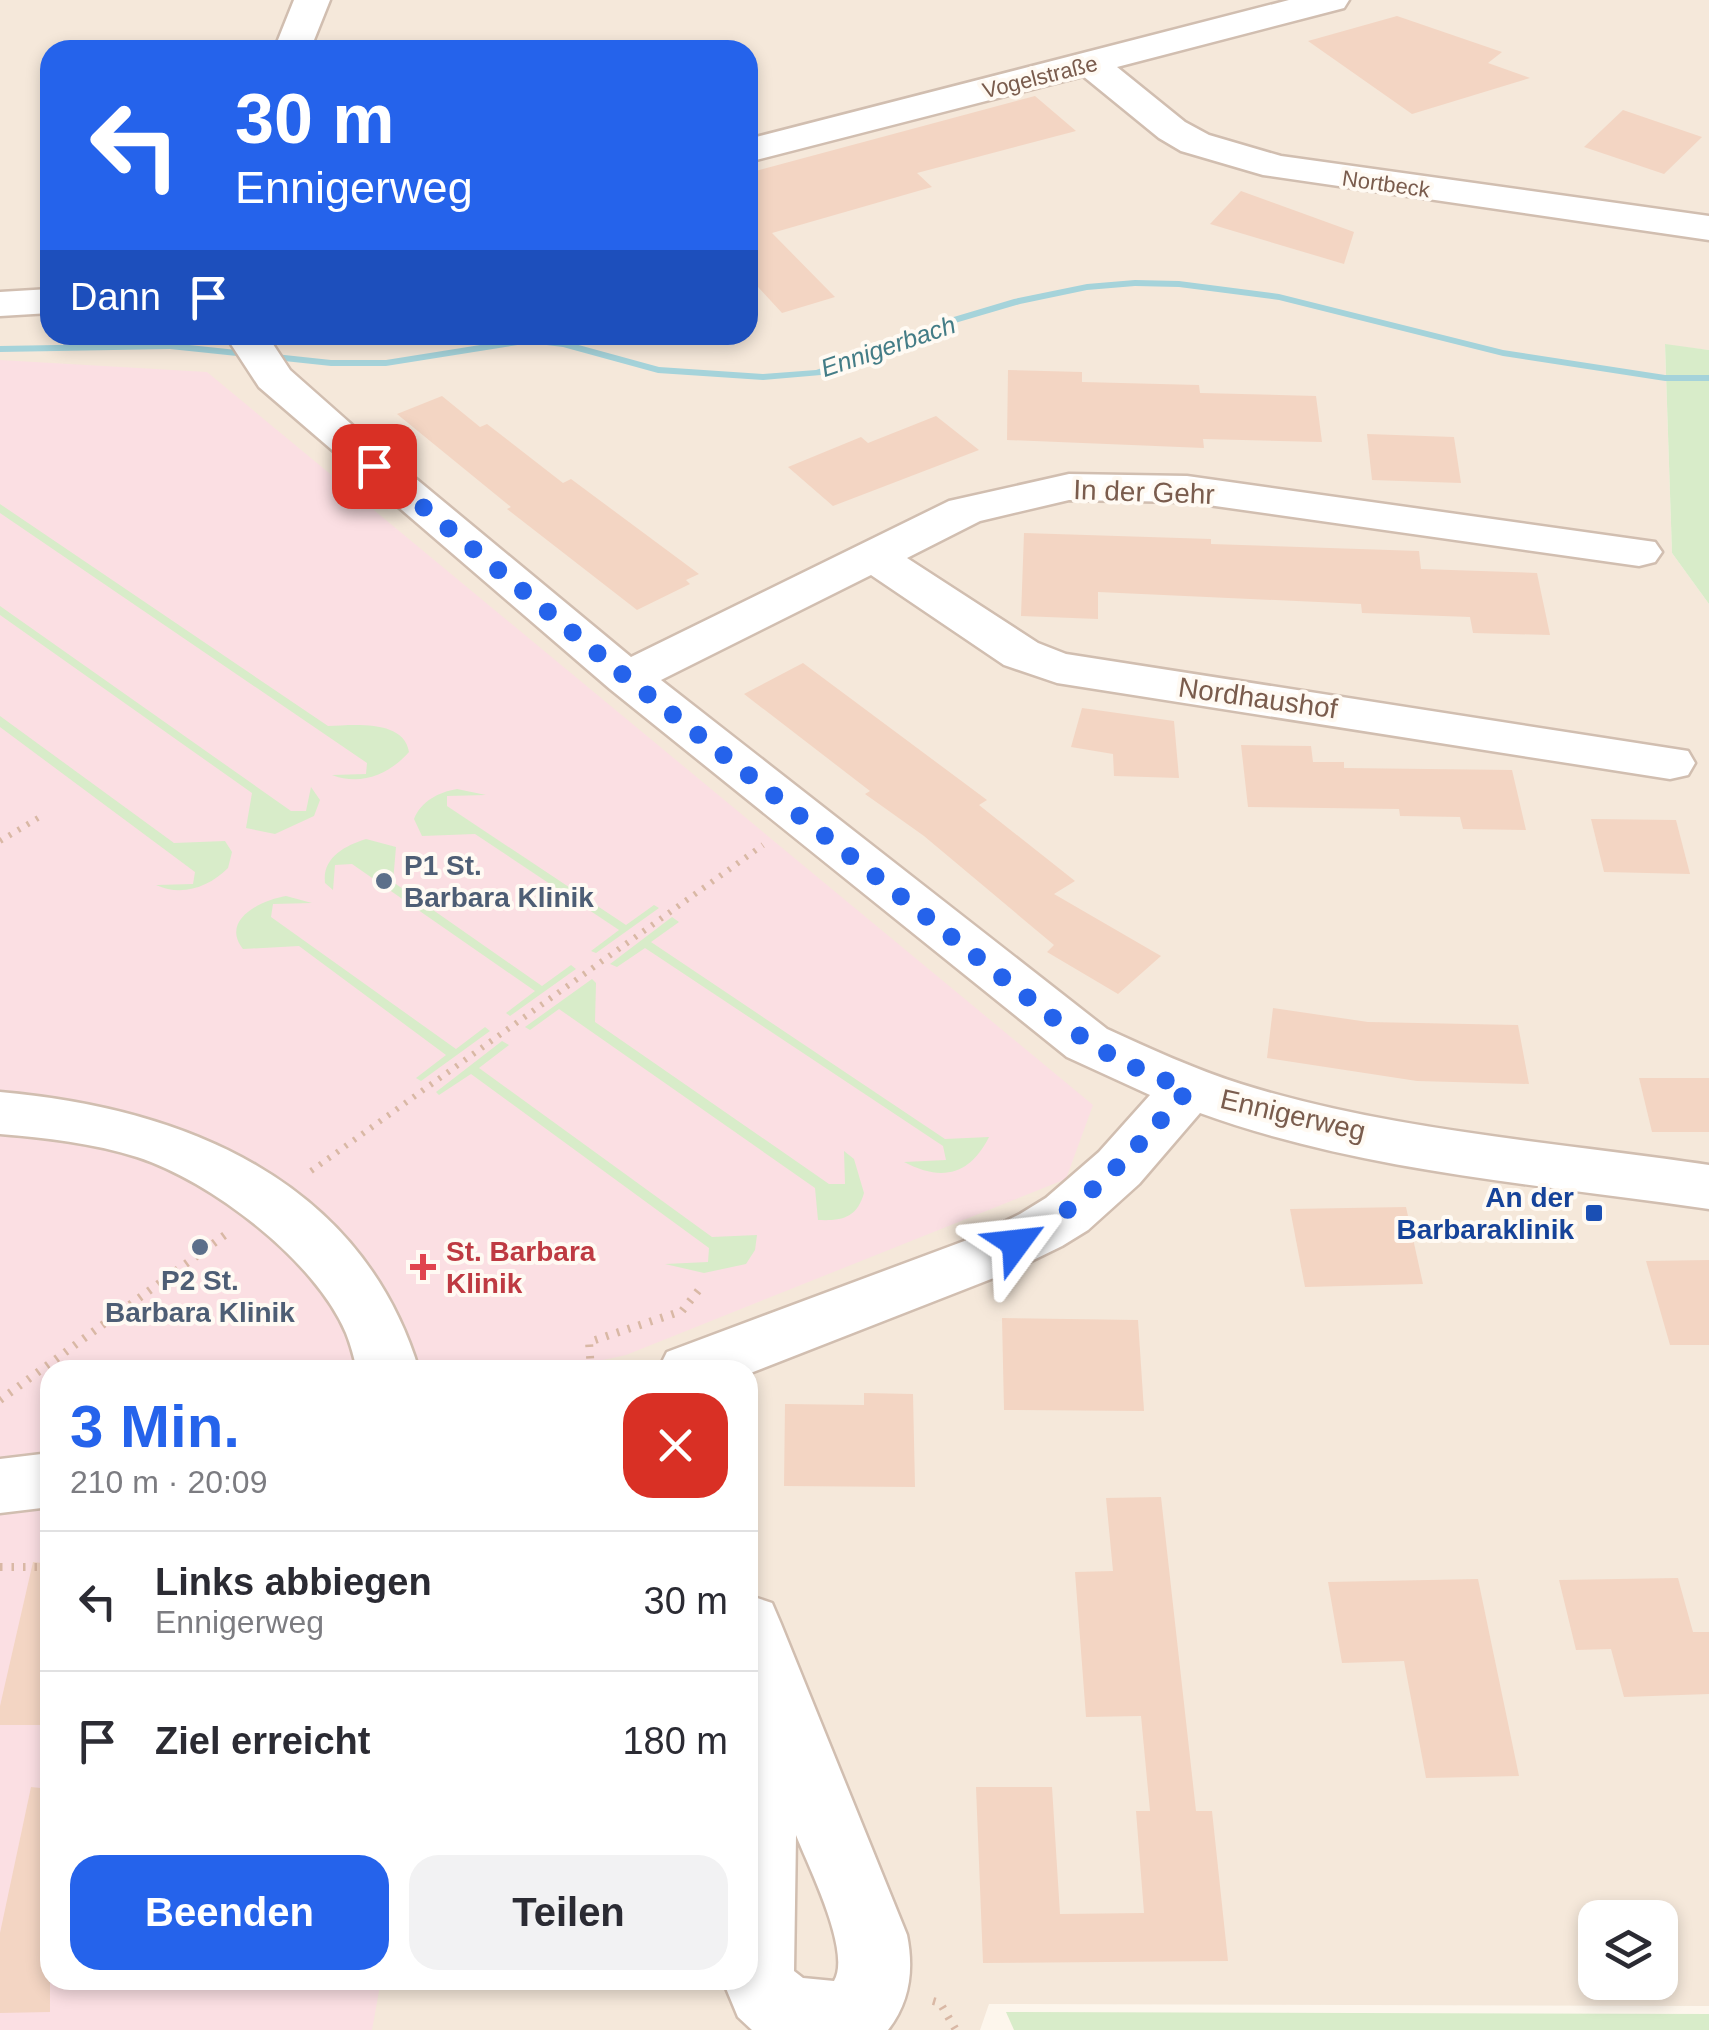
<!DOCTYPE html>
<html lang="de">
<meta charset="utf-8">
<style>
:root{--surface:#fff;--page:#f2f2f3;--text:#2b2b33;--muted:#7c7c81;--line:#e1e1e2;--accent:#2563eb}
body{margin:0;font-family:Helvetica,sans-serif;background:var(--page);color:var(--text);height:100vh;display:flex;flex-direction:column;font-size:38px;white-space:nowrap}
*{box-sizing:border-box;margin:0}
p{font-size:32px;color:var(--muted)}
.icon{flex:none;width:55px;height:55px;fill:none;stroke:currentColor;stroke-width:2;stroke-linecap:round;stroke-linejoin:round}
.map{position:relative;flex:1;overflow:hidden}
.sheet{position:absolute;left:40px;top:1360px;width:718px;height:630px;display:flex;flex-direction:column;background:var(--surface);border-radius:30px;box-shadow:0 5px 15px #0003}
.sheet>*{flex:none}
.top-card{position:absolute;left:40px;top:40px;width:718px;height:305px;border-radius:30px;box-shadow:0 5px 15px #0003;background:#2563eb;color:#fff;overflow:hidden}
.buttons{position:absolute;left:1578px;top:1900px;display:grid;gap:20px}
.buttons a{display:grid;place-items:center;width:100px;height:100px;border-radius:20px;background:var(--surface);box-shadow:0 5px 15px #0003;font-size:50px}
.pin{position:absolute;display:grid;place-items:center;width:85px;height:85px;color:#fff;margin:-42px;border-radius:20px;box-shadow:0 5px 15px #0006}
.me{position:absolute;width:110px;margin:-55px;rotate:60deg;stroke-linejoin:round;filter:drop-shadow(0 0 8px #0008)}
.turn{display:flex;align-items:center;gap:35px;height:210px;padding:0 30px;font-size:45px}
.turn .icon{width:130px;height:130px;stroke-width:2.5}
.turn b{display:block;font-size:70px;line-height:85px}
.then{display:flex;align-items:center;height:95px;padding:0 30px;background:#0003;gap:20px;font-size:38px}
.round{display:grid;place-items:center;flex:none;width:105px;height:105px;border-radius:30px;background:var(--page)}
.overview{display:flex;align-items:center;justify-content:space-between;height:170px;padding:0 30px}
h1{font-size:60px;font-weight:600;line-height:75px;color:var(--accent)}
.action{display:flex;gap:20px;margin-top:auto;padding:20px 30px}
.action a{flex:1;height:115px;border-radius:30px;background:var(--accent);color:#fff;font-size:40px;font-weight:600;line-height:115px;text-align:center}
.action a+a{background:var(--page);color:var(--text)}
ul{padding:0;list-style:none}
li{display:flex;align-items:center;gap:30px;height:140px;padding:0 30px;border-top:2px solid var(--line)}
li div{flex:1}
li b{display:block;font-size:38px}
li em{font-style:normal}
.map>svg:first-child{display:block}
.residential{fill:#f5e8da;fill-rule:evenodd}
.medical{fill:#fbdfe3}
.green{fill:#d8ecc9}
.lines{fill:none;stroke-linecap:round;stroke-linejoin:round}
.stream{fill:#a5d3da;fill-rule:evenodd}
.building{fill:#f3d5c3}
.minor-casing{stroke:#d1beb0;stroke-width:5}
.path-far1{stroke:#d9b8a5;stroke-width:6;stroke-dasharray:2.5 8;stroke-linecap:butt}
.path{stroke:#d9b8a5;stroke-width:8;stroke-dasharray:2.5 9;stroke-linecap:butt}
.minor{fill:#fff;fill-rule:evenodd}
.route{stroke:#2563eb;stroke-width:18;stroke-dasharray:0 32.4}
.service-dot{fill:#5c6f8a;stroke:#fffaf3;stroke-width:4}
.transit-dot{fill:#1a4fb4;stroke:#fffaf3;stroke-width:4}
.health-dot{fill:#e0444e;stroke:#fffaf3;stroke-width:4}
.labels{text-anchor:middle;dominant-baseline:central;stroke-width:8;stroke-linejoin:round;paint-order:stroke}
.far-street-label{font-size:22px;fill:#7a5c4d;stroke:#fffaf3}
.far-water-label{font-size:25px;font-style:italic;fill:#437c86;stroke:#fffaf3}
.street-label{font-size:28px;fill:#7a5c4d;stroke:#fffaf3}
.service-label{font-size:28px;font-weight:bold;fill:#4e5e75;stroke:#fffaf3;text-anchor:start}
.transit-label{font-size:28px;font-weight:bold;fill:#164399;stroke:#fffaf3;text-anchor:end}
.health-label{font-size:28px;font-weight:bold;fill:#be3a42;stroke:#fffaf3;text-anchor:start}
</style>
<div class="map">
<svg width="1709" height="2030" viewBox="0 0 1709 2030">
<rect width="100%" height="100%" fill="#fdf6ec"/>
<path class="residential" d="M0 0H1709V350L1665 345 1672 553 1709 604V2006L989 2004 980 2030H0ZM50 50H748V335H50ZM50 1370H748V1980H50ZM1595 1918H1660V1982H1595Z"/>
<path class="medical" d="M0 360 207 372 1093 1105 1066 1179 626 1355 557 1370H50V1980H381L372 2030H0Z"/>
<g class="green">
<path d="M1665 344 1709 350V604L1672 553Z"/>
<path d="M0 504 328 726C353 725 404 719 409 752 389 775 360 786 332 775L366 774 367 763 0 513Z"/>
<path d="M0 606 291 811H306L311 787 320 800 314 816 275 834 246 828 252 793 0 615Z"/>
<path d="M0 716 174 843 225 841 232 852 228 868C209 887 182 897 156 885L193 884 195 872 0 727Z"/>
<path d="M457 789 486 795 447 796V806L626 925 654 905 659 908 596 953 591 951 619 930 475 834 422 836 414 819C421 801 439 792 457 789Z"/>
<path d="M366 839 396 847 393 882 542 986 571 965 576 969 510 1016 506 1013 535 991 352 864 335 865 333 890 325 883C322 858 344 846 366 839Z"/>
<path d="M286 896 312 903 273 904 271 917 456 1049 485 1027 490 1031 421 1081 416 1078 446 1055 299 946 243 949C220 920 261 900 286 896Z"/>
<path d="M672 917 679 922 651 942 945 1139 989 1137C970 1175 942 1182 904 1162L946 1160 943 1146 645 948 617 967 610 964Z"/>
<path d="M592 979 596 983 595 1022 829 1184H845L844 1151 854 1159 864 1193C857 1218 842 1221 818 1220L815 1188 559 1009 530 1030 525 1027Z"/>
<path d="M502 1041 509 1045 479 1068 712 1237 757 1235 755 1250 746 1264 704 1273 665 1264 708 1262 709 1248 471 1074 439 1095 436 1092Z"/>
<path d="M1006 2012 1709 2014V2030H1014Z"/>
</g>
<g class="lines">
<path class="stream" d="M1135 280 1179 281 1279 294 1503 350 1665 375H1709V381H1665L1503 356 1279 300 1179 287 1135 286 1087 290 1020 304 955 323 891 352 821 375 763 380 658 373 563 347 530 343 386 366H331L170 349 0 352V346L170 343 331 360H386L530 337 564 341 659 367 763 374 816 370 883 348 947 319 1014 299 1087 284Z"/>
</g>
<g class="building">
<path d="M1397 16 1502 52 1488 63 1530 78 1412 114 1308 41Z"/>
<path d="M1035 96 1076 131 917 173 932 187 772 233 835 297 782 313 748 276V173Z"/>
<path d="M1623 110 1661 123 1702 137 1664 174 1584 147Z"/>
<path d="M1241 191 1354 232 1344 264 1210 224Z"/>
<path d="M1008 370 1082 372V382L1199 385 1200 393 1316 396 1322 442 1203 439 1204 448 1007 440Z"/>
<path d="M442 396 480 427 487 424 563 483 571 479 699 574 686 580 690 584 637 610 507 509 511 507 397 414Z"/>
<path d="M936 416 979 450 833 506 788 467 861 437 868 443Z"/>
<path d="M1367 434 1454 437 1461 483 1372 480Z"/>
<path d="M1024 533 1211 539V544L1419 551 1421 569 1537 573 1550 635 1473 633 1470 617 1362 613 1361 604 1098 592V619L1021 616Z"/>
<path d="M803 663 987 800 979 805 1075 881 1054 894 1161 956 1118 994 1047 952 1054 945 924 836 865 794 870 791 744 694Z"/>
<path d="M1082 708 1174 721 1179 778 1114 776 1113 754 1071 747Z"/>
<path d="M1241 745 1311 746 1313 762H1344V768L1512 770 1526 830 1463 829 1460 817 1400 816 1399 809 1248 807Z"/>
<path d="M1591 819 1676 820 1690 874 1604 872Z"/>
<path d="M1273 1008 1368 1022 1518 1025 1529 1084 1417 1081 1267 1058Z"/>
<path d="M1639 1078H1709V1132H1652Z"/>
<path d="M1406 1207 1423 1284 1305 1287 1290 1209Z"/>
<path d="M1709 1260V1345H1670L1646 1261Z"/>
<path d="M1002 1318 1138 1320 1144 1411 1004 1410Z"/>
<path d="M864 1393 913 1394 915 1487 784 1486 785 1404 864 1405Z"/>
<path d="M1161 1497 1196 1811H1212L1228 1961 983 1963 976 1787H1052L1060 1914 1144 1913 1136 1811H1150L1141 1716 1086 1717 1075 1572 1113 1571 1106 1498Z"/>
<path d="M33 1562 50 1564V1725H0V1706Z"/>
<path d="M1678 1578 1693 1632H1709V1694L1624 1697 1611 1649 1576 1650 1559 1580Z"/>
<path d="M1478 1579 1519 1776 1426 1778 1404 1661 1342 1663 1328 1582Z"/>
<path d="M31 1787 50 1789V2012L0 2013V1933Z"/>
</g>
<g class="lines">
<defs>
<g id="minor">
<path d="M294 0H330L310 50H274Z"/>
<path d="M1289 0H1349L1344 8 1117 67 1185 122 1209 135 1281 156 1709 216V240L1263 175 1181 151 1159 138 1083 76 748 162V139Z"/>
<path d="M50 289V313L0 316V292Z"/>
<path d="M225 335H267L290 370 368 439 631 657 949 501 1069 474 1187 476 1655 542 1662 552 1655 562 1639 566 1187 502 1069 500 980 521 907 558 1038 643 1066 654 1688 751 1695 763 1688 775 1670 779 1057 683 1004 665 871 575 661 680 1107 1029C1151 1049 1194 1069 1241 1084 1391 1131 1554 1142 1709 1165V1209C1540 1184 1362 1172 1200 1113L1139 1184 1088 1230 1062 1246 1009 1272 748 1374V1370H658L667 1352 967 1240 1020 1214 1046 1198 1099 1152 1150 1095 1067 1057 610 689 259 387Z"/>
<path d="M0 1092C183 1108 361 1179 419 1370H357C354 1358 351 1345 346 1333 315 1260 211 1181 137 1157 93 1143 46 1138 0 1134Z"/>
<path d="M50 1453V1507L0 1513V1459Z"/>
<path d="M748 1595 772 1603 781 1624 907 1935C914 1970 910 2002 888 2030H752L738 2017 723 1981 748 1980ZM796 1835C808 1866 852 1952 834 1981L803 1978 794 1971Z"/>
</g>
</defs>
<use href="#minor" class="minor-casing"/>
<g class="path-far1">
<path d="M0 841 43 815"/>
<path d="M311 1171 763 845"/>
</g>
<g class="path">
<path d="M591 1370 589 1342 682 1311 702 1286"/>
<path d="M0 1400 225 1235"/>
<path d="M0 1567H50"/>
<path d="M933 2001 940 2003 956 2030"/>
</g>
<use href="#minor" class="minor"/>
</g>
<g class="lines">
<path class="route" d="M374 466 627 678 1057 1021 1118 1060 1188 1090C1132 1152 1090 1203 1016 1243"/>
</g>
<g class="service-dot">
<circle cx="384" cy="881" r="10"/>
<circle cx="200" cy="1247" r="10"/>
</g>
<rect class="transit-dot" x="1584" y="1203" width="20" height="20" rx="5"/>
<path class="health-dot" d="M418 1252h10v10h10v10h-10v10h-10v-10h-10v-10h10z"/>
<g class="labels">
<g class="far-street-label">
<text transform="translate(1040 77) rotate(-14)">Vogelstraße</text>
<text transform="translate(1386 184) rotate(8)">Nortbeck</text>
</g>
<g class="far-water-label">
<text transform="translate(888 346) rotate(-19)">Ennigerbach</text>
</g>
<g class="street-label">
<text transform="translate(1144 492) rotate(2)">In der Gehr</text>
<text transform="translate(1258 698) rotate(8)">Nordhaushof</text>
<text transform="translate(1293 1115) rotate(13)">Ennigerweg</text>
</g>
<g class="service-label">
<text x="404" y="865">P1 St.<tspan x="404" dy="32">Barbara Klinik</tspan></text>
<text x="200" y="1280" text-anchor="middle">P2 St.<tspan x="200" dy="32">Barbara Klinik</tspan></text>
</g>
<g class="transit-label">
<text x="1574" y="1197">An der<tspan x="1574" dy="32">Barbaraklinik</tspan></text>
</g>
<g class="health-label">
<text x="446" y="1251">St. Barbara<tspan x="446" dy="32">Klinik</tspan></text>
</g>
</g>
</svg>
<div class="buttons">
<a><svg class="icon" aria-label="layers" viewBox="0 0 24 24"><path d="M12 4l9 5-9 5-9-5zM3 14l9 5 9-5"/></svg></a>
</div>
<div class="pin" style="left:374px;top:466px;background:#d93025"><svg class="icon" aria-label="arrive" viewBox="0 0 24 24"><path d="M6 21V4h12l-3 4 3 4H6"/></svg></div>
<svg class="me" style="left:1016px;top:1243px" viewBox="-20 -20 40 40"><path d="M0-17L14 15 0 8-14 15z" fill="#2563eb" stroke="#fff" stroke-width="4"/></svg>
<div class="top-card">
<div class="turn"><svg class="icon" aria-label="left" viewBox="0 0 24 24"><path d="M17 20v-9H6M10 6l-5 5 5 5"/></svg><div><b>30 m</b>Ennigerweg</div></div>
<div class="then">Dann<svg class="icon" aria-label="arrive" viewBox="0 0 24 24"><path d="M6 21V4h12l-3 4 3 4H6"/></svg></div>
</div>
<section class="sheet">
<div class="overview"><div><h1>3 Min.</h1><p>210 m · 20:09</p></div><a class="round" style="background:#d93025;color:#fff"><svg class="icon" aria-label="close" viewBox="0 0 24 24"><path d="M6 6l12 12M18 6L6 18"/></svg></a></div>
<ul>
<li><svg class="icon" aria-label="left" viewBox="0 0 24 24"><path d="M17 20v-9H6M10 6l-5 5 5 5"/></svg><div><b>Links abbiegen</b><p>Ennigerweg</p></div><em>30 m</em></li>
<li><svg class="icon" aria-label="arrive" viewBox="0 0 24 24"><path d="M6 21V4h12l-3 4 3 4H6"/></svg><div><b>Ziel erreicht</b></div><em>180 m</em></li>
</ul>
<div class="action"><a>Beenden</a><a>Teilen</a></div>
</section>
</div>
